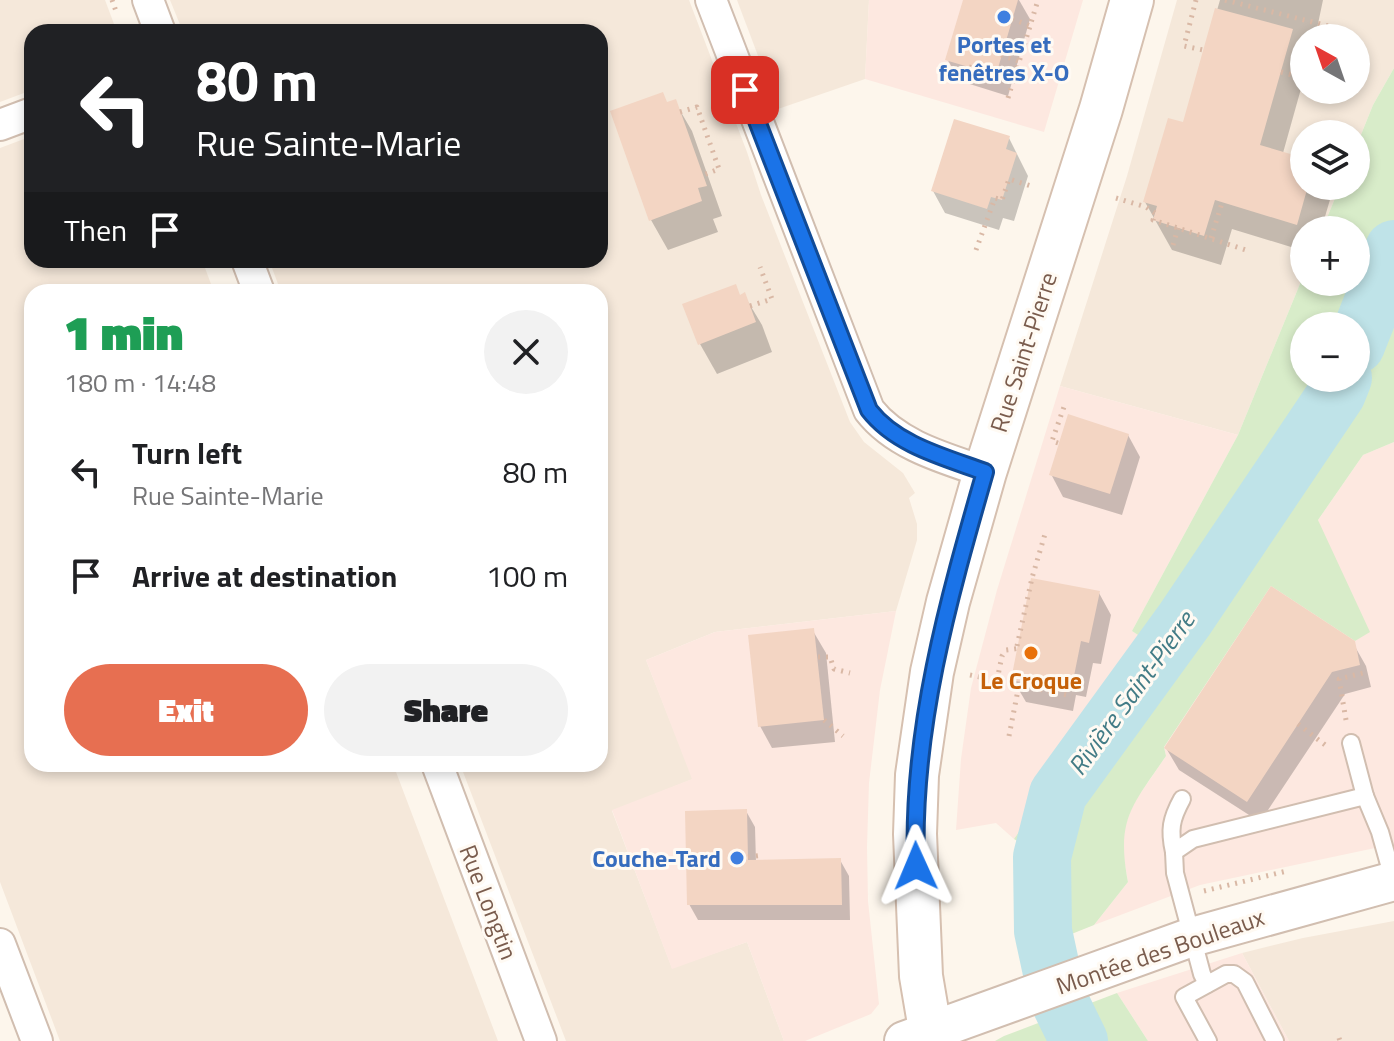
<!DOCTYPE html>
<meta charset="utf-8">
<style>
:root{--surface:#fff;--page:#f2f2f2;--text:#202124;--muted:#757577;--accent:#e76f51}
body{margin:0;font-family:"Titillium Web",sans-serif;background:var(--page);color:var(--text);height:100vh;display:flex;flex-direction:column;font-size:30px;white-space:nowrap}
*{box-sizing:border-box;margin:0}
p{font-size:26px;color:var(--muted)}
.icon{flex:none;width:44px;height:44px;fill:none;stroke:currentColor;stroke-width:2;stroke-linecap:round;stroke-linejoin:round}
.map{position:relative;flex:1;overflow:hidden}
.drawer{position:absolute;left:24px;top:284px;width:584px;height:488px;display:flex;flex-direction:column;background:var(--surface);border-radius:24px;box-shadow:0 4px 12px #0003}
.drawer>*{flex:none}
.top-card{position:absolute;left:24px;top:24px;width:584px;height:244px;border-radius:24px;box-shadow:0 4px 12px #0003;background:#202124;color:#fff;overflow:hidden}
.needle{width:52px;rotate:320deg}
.fabs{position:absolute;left:1290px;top:24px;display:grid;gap:16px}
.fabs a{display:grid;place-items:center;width:80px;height:80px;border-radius:50%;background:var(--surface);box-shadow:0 4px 12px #0003;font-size:40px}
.pin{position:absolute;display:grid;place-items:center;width:68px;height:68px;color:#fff;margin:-34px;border-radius:16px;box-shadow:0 4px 12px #0006}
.me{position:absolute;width:88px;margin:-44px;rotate:359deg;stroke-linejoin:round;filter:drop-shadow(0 0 6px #0008)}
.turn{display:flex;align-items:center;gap:28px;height:168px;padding:0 40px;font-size:36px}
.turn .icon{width:104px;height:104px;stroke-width:2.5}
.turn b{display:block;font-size:56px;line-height:68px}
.then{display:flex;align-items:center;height:76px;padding:0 40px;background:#0003;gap:16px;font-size:30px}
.round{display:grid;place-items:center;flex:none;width:84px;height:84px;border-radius:42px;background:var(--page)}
.headline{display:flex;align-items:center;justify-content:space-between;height:136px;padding:0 40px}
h1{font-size:48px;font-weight:800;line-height:60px;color:#1e9e55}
.action{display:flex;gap:16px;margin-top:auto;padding:16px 40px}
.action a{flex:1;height:92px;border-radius:48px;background:var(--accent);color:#fff;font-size:32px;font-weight:800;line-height:92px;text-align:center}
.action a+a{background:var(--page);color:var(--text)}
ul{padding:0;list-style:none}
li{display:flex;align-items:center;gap:24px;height:104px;padding:0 40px}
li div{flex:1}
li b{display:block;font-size:30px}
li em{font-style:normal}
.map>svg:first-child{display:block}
.residential{fill:#f5e8da;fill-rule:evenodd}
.commercial{fill:#fde8e0}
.green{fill:#d8ecc9;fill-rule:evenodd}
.shadow{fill:#0003}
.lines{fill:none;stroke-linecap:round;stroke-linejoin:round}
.river{stroke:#bfe3e8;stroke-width:58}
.building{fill:#f3d5c3}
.service-casing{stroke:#d1beb0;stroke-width:20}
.minor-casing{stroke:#d1beb0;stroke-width:34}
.tertiary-casing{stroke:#d1beb0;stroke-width:42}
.secondary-casing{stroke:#d6c0b0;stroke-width:46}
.path{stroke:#d9b8a5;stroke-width:5;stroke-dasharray:2 6;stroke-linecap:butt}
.service{stroke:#fff;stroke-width:16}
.minor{stroke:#fff;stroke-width:30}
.tertiary{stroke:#fff;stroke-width:38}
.secondary{stroke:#fff;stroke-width:42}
.route-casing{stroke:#114b97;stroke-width:20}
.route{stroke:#1a73e8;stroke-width:14}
.shop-dot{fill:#3f7fe0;stroke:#fffaf3;stroke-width:3}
.food-dot{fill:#e8710a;stroke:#fffaf3;stroke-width:3}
.labels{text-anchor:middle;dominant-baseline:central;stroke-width:6;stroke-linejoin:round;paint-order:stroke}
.shop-label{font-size:24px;font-weight:bold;fill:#366cbe;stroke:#fffaf3}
.street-label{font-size:24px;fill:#7a5c4d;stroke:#fffaf3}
.food-label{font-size:24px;font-weight:bold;fill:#c56008;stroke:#fffaf3}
.water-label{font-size:26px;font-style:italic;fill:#437c86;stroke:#fffaf3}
</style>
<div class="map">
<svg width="1394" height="1041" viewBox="0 0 1394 1041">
<rect width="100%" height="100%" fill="#fdf6ec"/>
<g class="residential">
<path d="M0 0H105L117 32H32V90L0 102Z"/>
<path d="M170 0H689L747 152 761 195 850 422 864 442 903 473 915 493 909 498 917 524V540L896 611 715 632 646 660 693 779 612 811 672 968 747 942 784 1041H566L460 764H600V292H281L269 260H600V32H183Z"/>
<path d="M737 0H869L865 79 778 109Z"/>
<path d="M1177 0H1394V68L1373 105 1356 147V134H1304V186H1340L1322 230H1304V274L1238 435 1060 386 1127 176ZM1304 38H1356V90H1304Z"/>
<path d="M32 136V260H202L214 292H32V764H393L498 1041H60L0 882V148Z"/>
<path d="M1394 921V1041H1289L1242 953 1303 938Z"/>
</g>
<g class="commercial">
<path d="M869 0H1083L1044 132 865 79Z"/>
<path d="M1060 386 1238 435 1132 631 1150 643 1014 839 996 823 956 830 961 759 971 688 997 590Z"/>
<path d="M1394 442V844L1200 885 1094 925 1128 882 1123 853V832L1133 804 1166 756 1164 747 1271 586 1355 641 1318 520 1363 455Z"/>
<path d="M896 611 880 690 869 783 867 847 868 901 879 1004 871 1014 805 1041H784L747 942 672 969 612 810 692 779 646 660 715 632Z"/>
<path d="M1242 953 1289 1041H1148L1117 993Z"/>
</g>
<g class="green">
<path d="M1394 68V442L1363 455 1318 520 1370 632 1355 641 1271 586 1164 747 1166 756C1132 806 1116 819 1128 882L1094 925 1054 941 1051 928 1050 861 1014 839 1150 643 1132 631 1238 435 1304 274V282H1356V230H1322L1340 186H1356V147L1373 105ZM1304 326H1356V378H1304Z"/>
<path d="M1117 993 1148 1041H995L1004 1036Z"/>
</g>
<g class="shadow">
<path d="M965 0H1019L1030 19 1008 96 960 81 947 59Z"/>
<path d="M1220 0H1323L1315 38H1304V78L1283 153 1304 160V186H1328L1332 193 1321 230H1304V251L1232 229 1221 265 1172 250 1145 202 1184 125Z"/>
<path d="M675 102 692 131 722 216 713 219 718 232 668 250 651 220 668 104Z"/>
<path d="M1009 138 1028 176 1014 221 1003 218 999 230 945 213 933 191Z"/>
<path d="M744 295 762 325 772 352 717 374 700 344Z"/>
<path d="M1128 435 1140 457 1122 515 1063 497 1051 474Z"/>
<path d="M1099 593 1111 615 1101 664 1093 663 1086 697 1076 695 1073 711 1026 702 1013 680Z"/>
<path d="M813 631 826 653 835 742 772 748 760 726Z"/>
<path d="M1353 643 1366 666 1371 687 1345 694 1260 822 1179 770 1166 748Z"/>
<path d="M746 811 755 827 756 862 840 860 849 876 850 920H698L689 904Z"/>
</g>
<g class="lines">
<g class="river">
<path d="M1356 345 1394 249"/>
<path d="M1079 1041 1057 996 1043 931 1042 857 1058 794 1185 619 1337 393 1343 378"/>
</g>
</g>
<g class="building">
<path d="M963 0H1018L996 75 945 60Z"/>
<path d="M1215 8 1293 29 1260 145 1304 158V186H1308L1297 225 1215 200 1204 236 1153 220 1157 206 1143 202 1168 118 1183 122Z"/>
<path d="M663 92 667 102 676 99 707 186 698 188 702 201 649 221 610 111Z"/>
<path d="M954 119 1010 136 1006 149 1017 153 1002 200 991 197 987 209 931 191Z"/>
<path d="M736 284 740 295 745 292 756 322 698 345 682 304Z"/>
<path d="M1068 414 1129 434 1110 494 1049 475Z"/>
<path d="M1031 578 1100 591 1089 643 1081 641 1074 676 1064 674 1061 690 1011 680Z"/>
<path d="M1271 586 1355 641 1360 665 1332 672 1247 802 1164 748Z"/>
<path d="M814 628 824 720 758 727 748 635Z"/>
<path d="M747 809 748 860 841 858 842 905H687L685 811Z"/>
</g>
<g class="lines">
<defs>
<g id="service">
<path d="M1351 743 1365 796"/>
<path d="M1174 852C1169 830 1171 819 1182 799"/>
<path d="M1207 984 1202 974 1175 873 1174 852 1193 839 1365 796 1380 832 1394 882"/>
<path d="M1208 1041 1184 997 1226 974H1234L1245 982 1275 1041"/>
</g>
<g id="minor">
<path d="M148 0 160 32"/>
<path d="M711 0 869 410C896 445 944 458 985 472"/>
<path d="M0 125 32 113"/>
<path d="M247 260 259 292"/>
<path d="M437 764 541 1041"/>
<path d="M0 944 37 1041"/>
</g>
<path id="tertiary" d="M904 1041 1192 937 1394 881"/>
<path id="secondary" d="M932 1041 921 976 915 834 917 775 932 672 948 602 985 472 1101 109 1132 0"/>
</defs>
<use href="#service" class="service-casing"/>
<use href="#minor" class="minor-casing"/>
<use href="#tertiary" class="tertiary-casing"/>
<use href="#secondary" class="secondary-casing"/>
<g class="path">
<path d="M112 0 117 14"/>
<path d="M1196 0 1184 46 1203 50"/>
<path d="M1225 0 1348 31"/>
<path d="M1012 19 1031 26"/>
<path d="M1001 55 1018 61"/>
<path d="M969 67 1013 81"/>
<path d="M1281 72 1304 78"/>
<path d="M1008 98 1038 0"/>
<path d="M680 112 697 107 719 169 703 175"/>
<path d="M1116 198 1146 207 1155 213 1153 220 1249 251"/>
<path d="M1211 238 1222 203"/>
<path d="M1173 245 1178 228"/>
<path d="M976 250 995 198 1002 200 1009 179 1034 187"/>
<path d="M750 306 772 299 760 267"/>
<path d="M1058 443 1052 441 1065 404"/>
<path d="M1017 646 1032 578 1045 534"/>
<path d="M818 657H830L834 669 850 673"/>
<path d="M970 675 1072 696"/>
<path d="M997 680 1002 656 1006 650 1021 648"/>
<path d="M824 720 843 736"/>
<path d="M1346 720 1339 679 1363 673"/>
<path d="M1298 724 1329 748"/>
<path d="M1009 736 1019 685"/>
<path d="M748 857 763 855"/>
<path d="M1204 891 1287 871"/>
<path d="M1339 1038 1340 1041"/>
</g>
<use href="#service" class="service"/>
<use href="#minor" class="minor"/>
<use href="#tertiary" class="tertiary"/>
<use href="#secondary" class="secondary"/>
</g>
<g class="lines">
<defs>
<path id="route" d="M745 90 869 410C896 445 944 457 985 472 948 601 911 730 916 866"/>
</defs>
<use href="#route" class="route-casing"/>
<use href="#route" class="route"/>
</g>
<g class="shop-dot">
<circle cx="1004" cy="17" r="8"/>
<circle cx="737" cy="858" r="8"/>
</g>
<circle class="food-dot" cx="1031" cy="653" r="8"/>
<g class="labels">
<g class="shop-label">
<text x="1004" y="44">Portes et<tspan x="1004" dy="28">fenêtres X-O</tspan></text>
<text x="721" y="858" text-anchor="end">Couche-Tard</text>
</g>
<g class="street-label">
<text transform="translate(1023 352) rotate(-72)">Rue Saint-Pierre</text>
<text transform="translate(489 902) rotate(69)">Rue Longtin</text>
<text transform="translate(1160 951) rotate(-19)">Montée des Bouleaux</text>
</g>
<g class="food-label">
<text x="1031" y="680">Le Croque</text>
</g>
<g class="water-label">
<text transform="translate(1131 693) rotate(-54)">Rivière Saint-Pierre</text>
</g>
</g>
</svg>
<div class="fabs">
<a><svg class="needle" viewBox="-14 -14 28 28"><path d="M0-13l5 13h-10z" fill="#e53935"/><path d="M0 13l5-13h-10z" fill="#757577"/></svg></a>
<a><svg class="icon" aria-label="layers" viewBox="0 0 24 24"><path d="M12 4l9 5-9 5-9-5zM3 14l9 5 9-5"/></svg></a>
<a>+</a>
<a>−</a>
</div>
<div class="pin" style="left:745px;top:90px;background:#d93025"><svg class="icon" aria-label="arrive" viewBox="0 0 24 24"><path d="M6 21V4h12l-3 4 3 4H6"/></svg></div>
<svg class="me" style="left:916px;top:866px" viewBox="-20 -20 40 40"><path d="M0-17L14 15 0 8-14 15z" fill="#1a73e8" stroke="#fff" stroke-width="4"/></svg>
<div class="top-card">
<div class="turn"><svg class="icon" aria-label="left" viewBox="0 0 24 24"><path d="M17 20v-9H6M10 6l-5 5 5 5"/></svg><div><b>80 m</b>Rue Sainte-Marie</div></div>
<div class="then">Then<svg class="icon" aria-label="arrive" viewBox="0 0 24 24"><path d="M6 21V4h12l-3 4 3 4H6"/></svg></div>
</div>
<section class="drawer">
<div class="headline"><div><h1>1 min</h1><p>180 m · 14:48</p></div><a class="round"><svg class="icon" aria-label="close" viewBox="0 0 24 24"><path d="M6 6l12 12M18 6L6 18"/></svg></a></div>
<ul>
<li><svg class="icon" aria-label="left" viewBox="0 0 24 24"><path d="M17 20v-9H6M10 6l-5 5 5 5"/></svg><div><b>Turn left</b><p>Rue Sainte-Marie</p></div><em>80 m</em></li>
<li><svg class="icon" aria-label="arrive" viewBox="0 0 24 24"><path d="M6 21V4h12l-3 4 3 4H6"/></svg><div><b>Arrive at destination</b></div><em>100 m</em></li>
</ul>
<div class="action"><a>Exit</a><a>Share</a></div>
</section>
</div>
